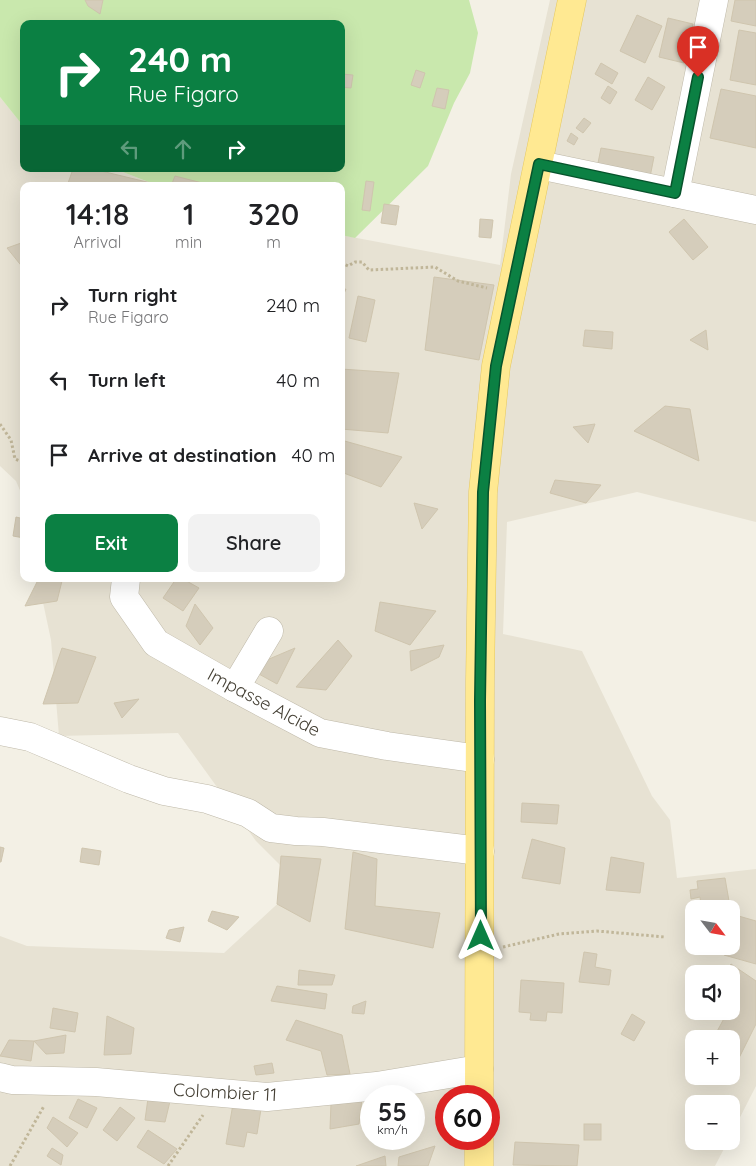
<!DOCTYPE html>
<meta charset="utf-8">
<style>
:root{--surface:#fff;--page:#f2f2f2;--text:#202124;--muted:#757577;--accent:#0b8043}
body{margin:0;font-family:Quicksand,sans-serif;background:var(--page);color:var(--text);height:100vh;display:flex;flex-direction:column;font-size:19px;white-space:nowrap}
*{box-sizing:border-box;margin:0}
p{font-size:16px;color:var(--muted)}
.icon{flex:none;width:28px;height:28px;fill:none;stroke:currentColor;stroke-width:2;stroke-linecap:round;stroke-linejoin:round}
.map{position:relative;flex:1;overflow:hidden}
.details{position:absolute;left:20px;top:182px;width:325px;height:400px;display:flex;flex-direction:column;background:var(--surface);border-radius:10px;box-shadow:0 5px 20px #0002}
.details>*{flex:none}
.hud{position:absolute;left:20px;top:20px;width:325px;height:152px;border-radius:10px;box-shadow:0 5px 20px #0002;background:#0b8043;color:#fff;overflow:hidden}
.needle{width:32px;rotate:121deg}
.controls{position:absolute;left:685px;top:900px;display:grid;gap:10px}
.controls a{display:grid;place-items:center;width:55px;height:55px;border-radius:10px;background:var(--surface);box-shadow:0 5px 20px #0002;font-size:25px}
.speed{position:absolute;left:360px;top:1085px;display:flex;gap:10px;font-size:25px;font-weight:700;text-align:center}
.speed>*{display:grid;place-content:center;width:65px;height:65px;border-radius:50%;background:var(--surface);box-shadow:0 5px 20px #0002;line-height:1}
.speed small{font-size:12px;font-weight:400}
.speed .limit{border:8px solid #d22;background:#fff;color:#111}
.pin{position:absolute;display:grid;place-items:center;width:42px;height:42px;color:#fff;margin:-51px -21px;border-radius:50% 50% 50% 0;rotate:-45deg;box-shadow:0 0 5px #0007}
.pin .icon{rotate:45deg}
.me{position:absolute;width:55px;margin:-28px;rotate:0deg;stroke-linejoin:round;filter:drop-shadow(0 0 4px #0008)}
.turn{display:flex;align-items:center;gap:18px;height:105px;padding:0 25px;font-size:22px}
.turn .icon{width:65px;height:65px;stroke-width:2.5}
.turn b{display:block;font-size:35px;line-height:42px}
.lanes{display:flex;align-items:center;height:48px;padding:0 25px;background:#0003;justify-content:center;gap:25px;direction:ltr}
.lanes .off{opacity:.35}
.eta{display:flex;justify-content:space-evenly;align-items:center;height:85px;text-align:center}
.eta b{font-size:30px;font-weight:600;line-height:35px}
.primary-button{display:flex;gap:10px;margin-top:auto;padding:10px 25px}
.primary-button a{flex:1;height:58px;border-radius:10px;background:var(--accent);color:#fff;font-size:20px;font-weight:600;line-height:58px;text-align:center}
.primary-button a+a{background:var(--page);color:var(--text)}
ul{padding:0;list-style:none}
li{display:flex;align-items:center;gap:15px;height:75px;padding:0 25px}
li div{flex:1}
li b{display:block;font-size:19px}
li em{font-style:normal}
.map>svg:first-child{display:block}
.residential{fill:#e7e2d3;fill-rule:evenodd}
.green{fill:#c9e8ad}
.building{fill:#d5cdbb;stroke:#cfc5ae}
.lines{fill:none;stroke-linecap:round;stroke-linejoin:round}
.minor-casing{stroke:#beb8a8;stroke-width:29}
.major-casing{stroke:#e5c861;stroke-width:29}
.path{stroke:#c0b699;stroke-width:3;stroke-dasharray:2.5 2.5;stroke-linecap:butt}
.minor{stroke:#fff;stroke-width:28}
.major{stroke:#ffe992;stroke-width:28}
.route-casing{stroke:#07532c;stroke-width:12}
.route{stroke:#0b8043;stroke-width:9}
.labels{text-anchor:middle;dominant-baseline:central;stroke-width:5;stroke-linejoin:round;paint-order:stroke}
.street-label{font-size:18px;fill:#454035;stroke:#fff}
</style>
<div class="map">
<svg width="756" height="1166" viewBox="0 0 756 1166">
<rect width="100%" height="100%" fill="#f3f0e5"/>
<g class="residential">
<path d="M550 0H756V522L637 492 507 522 503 634 582 651 652 796 670 820 677 878 756 869V1086L731 1135V1104H694V1141H728L715 1166H0V936L27 946 224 953 299 884 256 841 178 733 59 736 51 640 38 579H341V235L500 265 511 174ZM694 909H731V946H694ZM694 974H731V1011H694ZM694 1039H731V1076H694ZM371 1096H414V1139H371ZM446 1096H489V1139H446Z"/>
<path d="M0 97 24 127V169H115L159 186H24V500L16 481 0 466Z"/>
</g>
<path class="green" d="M0 0H469L478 33 470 73 454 103 428 166 355 238 341 235V186H159L115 169H341V24H24V127L0 97Z"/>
<g class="building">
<path d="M85 0H103L100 14 88 6Z"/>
<path d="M735 0H756V26L731 21Z"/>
<path d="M637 15 662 26 645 63 620 51Z"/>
<path d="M668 18 693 24 684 63 659 57Z"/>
<path d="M739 30 756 33V85L730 80Z"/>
<path d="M601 63 618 73 612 84 595 74Z"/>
<path d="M416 70 425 73 420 88 411 85Z"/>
<path d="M341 74 353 75 351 88 341 87Z"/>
<path d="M648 77 665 87 652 110 635 100Z"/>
<path d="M608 86 617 92 610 104 601 98Z"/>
<path d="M437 88 449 90 445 109 432 106Z"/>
<path d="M721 89 756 96V148L710 138Z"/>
<path d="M584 118 591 123 583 133 576 128Z"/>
<path d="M571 133 578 138 574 145 567 141Z"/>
<path d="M601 148 654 157 649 182 596 173Z"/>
<path d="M73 169H93L151 183 148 186H67Z"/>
<path d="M175 176 214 186H171Z"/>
<path d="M366 181 374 182 370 211 362 210Z"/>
<path d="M384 204 399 206 396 225 381 223Z"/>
<path d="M480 219 493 220 491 238 479 237Z"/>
<path d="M684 219 708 247 693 260 669 232Z"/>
<path d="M24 242V269L7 248Z"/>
<path d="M434 277 494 285 479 360 425 350Z"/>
<path d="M346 289 341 301V290Z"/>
<path d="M358 296 375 300 366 342 349 338Z"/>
<path d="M585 330 613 332 612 349 583 346Z"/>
<path d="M706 330 708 350 690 340Z"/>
<path d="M341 369 399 373 388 433 341 429Z"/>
<path d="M665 406 690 409 699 461 634 431Z"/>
<path d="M595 424 588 443 573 427Z"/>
<path d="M341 440 402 457 381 487 341 472Z"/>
<path d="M555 480 601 485 586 503 550 493Z"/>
<path d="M414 503 438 509 422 529Z"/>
<path d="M16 517 24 519V538L13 536Z"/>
<path d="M176 579H183L199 588 183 611 163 598Z"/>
<path d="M38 580 62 581 57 601 25 606Z"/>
<path d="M380 602 436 611 410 645 375 631Z"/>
<path d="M195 604 213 628 200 645 186 626Z"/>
<path d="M338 640 352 656 326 690 296 687Z"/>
<path d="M444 645 439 657 411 671 410 651Z"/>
<path d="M62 648 96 657 78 703 43 704Z"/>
<path d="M295 648 277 684 248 668Z"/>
<path d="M139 699 122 718 114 703Z"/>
<path d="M522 803 559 805 557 824 521 822Z"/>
<path d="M532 839 565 848 560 884 522 878Z"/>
<path d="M0 847 4 848 1 862H0Z"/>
<path d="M82 848 101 851 99 865 80 862Z"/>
<path d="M353 852 377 859 375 906 440 913 433 948 345 929Z"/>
<path d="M281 856 321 859 310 922 277 904Z"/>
<path d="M611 857 644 863 640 893 606 890Z"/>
<path d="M725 878 729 901 701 905 700 897 691 899 690 890 698 889 697 881Z"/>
<path d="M212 911 239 917 227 930 208 921Z"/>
<path d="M735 915 756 921V964L724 955 726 946H731V928Z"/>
<path d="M184 927 180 942 166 938 169 930Z"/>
<path d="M584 952 597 954 595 967 611 970 609 985 579 982Z"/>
<path d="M731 964 756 981V1024L739 1058 731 1055V1039H713L728 1011H731V1004L737 993 731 988V974H725Z"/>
<path d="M299 970 335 975 332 985H298Z"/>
<path d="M521 980 564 983 562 1013 547 1012 546 1021 530 1020 531 1013 519 1012Z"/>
<path d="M277 986 327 994 325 1009 271 1001Z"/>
<path d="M366 1001 364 1014 352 1013 353 1006Z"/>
<path d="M53 1008 78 1013 75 1032 50 1028Z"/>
<path d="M632 1014 645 1022 634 1041 621 1034Z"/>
<path d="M107 1016 134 1028 131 1054 104 1055Z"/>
<path d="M296 1020 342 1035 350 1074 327 1075 321 1051 286 1040Z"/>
<path d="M66 1035 64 1053 46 1054 34 1041Z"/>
<path d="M9 1040 34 1041 31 1061 0 1056Z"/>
<path d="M272 1063 274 1073 256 1075 254 1066Z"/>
<path d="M149 1091 171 1097 165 1122 145 1120Z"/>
<path d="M78 1099 97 1108 87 1128 69 1118Z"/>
<path d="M362 1099 359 1124 330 1129 331 1103Z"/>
<path d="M233 1104 261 1109 257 1134 247 1132 244 1147 226 1144Z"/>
<path d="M120 1107 135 1118 117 1141 103 1130Z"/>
<path d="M53 1117 78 1133 67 1147 47 1128Z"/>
<rect x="584" y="1124" width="17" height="16"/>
<path d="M148 1130 177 1149 164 1164 137 1147Z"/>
<path d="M515 1142 579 1145 577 1166 513 1165Z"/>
<path d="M435 1146 428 1166H398L399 1157Z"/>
<path d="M52 1148 63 1155 61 1165 47 1156Z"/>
<path d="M385 1156 386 1166H356Z"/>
</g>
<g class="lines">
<defs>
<g id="minor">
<path d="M539 165 756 210"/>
<path d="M675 193 714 0"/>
<path d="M126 579 124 597 156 643 235 688 320 733 387 746 480 759"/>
<path d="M235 688 269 631"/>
<path d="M0 731 30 737 129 779 164 791 207 799 248 813 271 828 296 831 323 832 480 851"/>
<path d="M0 1077 12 1080 96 1082 267 1097 377 1086 479 1069"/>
</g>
<g id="major">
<path d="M479 1096 480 681 483 492 496 366 572 0"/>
<path d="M479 1139V1166"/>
</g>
</defs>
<use href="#minor" class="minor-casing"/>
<use href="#major" class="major-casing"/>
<g class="path">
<path d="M341 263 348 266 355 262H362L369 270 435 267 458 281 487 288"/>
<path d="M0 424 11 440 15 459 24 463"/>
<path d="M503 947 559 934 597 931 665 937"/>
<path d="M10 1166 44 1106"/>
<path d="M168 1166 203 1115"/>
</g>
<use href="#minor" class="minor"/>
<use href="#major" class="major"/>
</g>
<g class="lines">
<defs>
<path id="route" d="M481 936 480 701 483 492 496 366 539 164 675 193 698 77"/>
</defs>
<use href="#route" class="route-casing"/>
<use href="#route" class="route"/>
</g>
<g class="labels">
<g class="street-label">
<text transform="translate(264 702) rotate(28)">Impasse Alcide</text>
<text transform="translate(225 1092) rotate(3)">Colombier 11</text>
</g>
</g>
</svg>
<div class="controls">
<a><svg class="needle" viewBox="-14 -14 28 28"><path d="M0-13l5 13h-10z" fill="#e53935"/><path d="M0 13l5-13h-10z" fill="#757577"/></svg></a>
<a><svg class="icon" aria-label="sound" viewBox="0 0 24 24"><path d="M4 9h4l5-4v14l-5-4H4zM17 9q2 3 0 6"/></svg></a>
<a>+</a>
<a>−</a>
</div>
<div class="speed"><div>55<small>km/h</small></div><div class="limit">60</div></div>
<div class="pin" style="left:698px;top:77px;background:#d93025"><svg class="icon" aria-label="arrive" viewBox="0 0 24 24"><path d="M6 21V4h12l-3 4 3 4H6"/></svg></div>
<svg class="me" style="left:481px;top:936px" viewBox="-20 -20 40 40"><path d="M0-17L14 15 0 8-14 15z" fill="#0b8043" stroke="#fff" stroke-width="4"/></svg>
<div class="hud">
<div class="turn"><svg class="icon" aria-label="right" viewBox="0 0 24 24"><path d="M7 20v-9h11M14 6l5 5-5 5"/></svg><div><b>240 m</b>Rue Figaro</div></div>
<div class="lanes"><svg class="icon off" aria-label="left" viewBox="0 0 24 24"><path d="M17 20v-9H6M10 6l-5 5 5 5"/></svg><svg class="icon off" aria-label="ahead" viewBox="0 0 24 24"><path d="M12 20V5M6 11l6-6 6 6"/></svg><svg class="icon" aria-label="right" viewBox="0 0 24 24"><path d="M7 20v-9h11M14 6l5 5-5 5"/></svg></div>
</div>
<section class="details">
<div class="eta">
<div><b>14:18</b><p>Arrival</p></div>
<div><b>1</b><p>min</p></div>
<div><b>320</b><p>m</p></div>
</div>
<ul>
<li><svg class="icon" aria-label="right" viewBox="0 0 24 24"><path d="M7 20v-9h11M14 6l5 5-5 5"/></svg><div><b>Turn right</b><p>Rue Figaro</p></div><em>240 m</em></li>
<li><svg class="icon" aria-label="left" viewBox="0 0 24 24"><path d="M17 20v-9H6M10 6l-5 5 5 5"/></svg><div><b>Turn left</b></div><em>40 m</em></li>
<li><svg class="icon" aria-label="arrive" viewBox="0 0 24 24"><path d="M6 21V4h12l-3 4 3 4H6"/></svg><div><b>Arrive at destination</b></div><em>40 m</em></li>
</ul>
<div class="primary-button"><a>Exit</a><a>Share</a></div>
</section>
</div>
